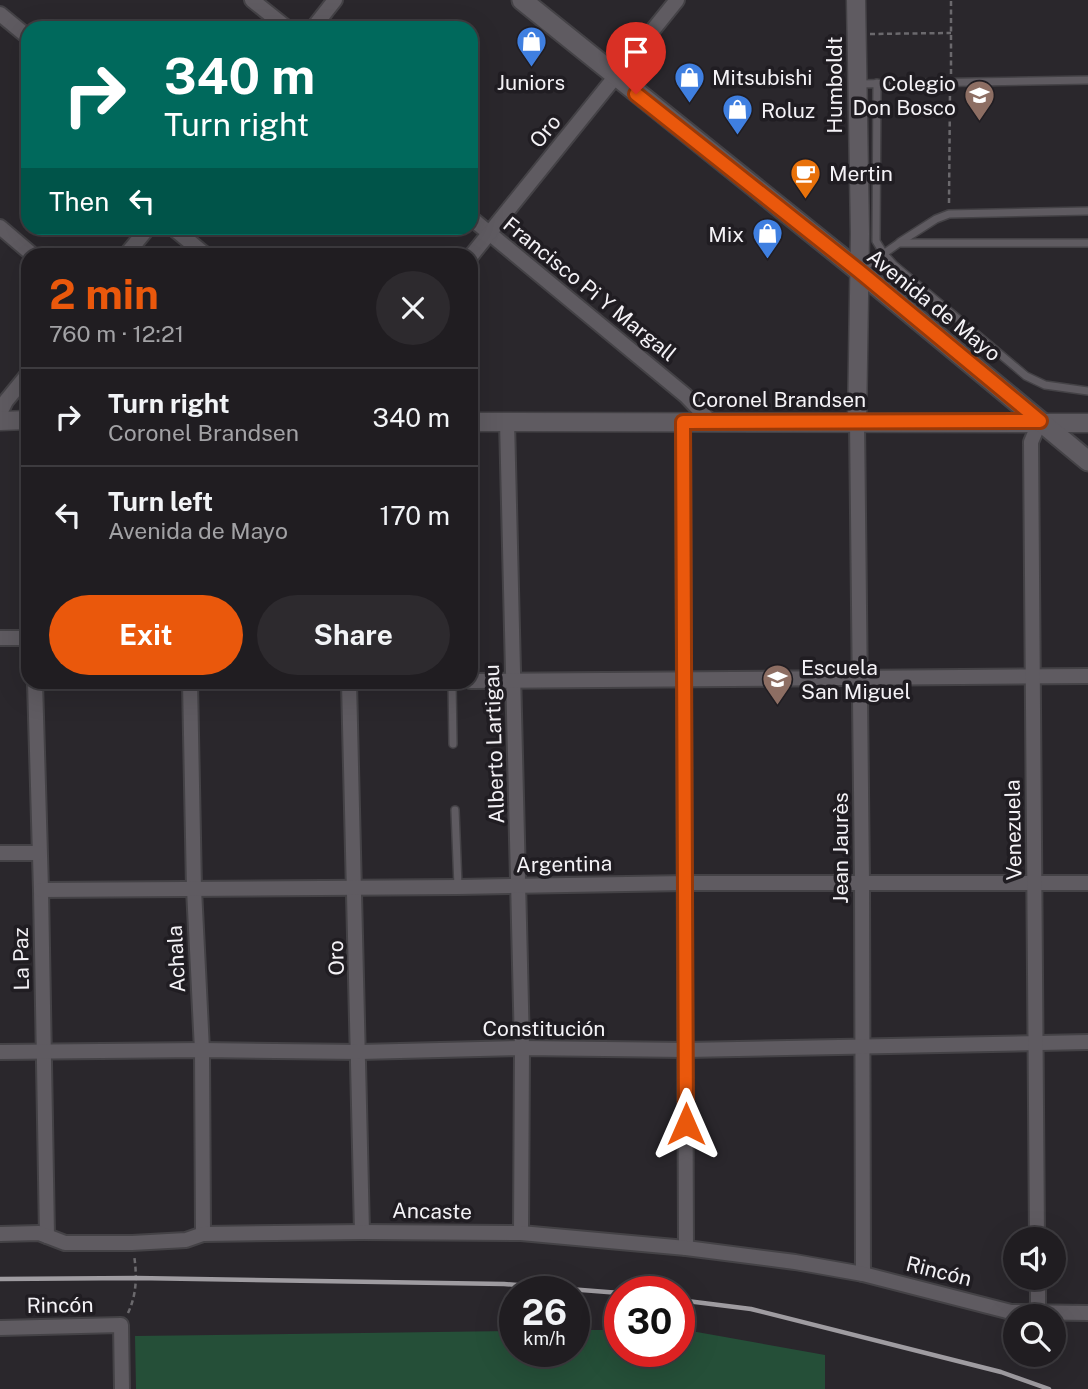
<!DOCTYPE html>
<meta charset="utf-8">
<style>
:root{--surface:#201d21;--page:#2d2a2e;--text:#f1f3f6;--muted:#a2a2a5;--line:#3d3b3f;--accent:#ea580c}
body{margin:0;font-family:"Public Sans",sans-serif;background:var(--page);color:var(--text);height:100vh;display:flex;flex-direction:column;font-size:26px;white-space:nowrap}
*{box-sizing:border-box;margin:0}
p{font-size:23px;color:var(--muted)}
.icon{flex:none;width:38px;height:38px;fill:none;stroke:currentColor;stroke-width:2;stroke-linecap:round;stroke-linejoin:round}
.map{position:relative;flex:1;overflow:hidden}
.drawer{position:absolute;left:21px;top:248px;width:457px;height:441px;display:flex;flex-direction:column;background:var(--surface);border-radius:21px;box-shadow:0 7px 28px #0002,0 0 0 2px var(--line)}
.drawer>*{flex:none}
.banner{position:absolute;left:21px;top:21px;width:457px;height:214px;border-radius:21px;box-shadow:0 7px 28px #0002,0 0 0 2px var(--line);background:#00695c;color:#fff;overflow:hidden}
.fabs{position:absolute;left:1003px;top:1227px;display:grid;gap:14px}
.fabs a{display:grid;place-items:center;width:63px;height:63px;border-radius:50%;background:var(--surface);box-shadow:0 7px 28px #0002,0 0 0 2px var(--line);font-size:35px}
.speed{position:absolute;left:499px;top:1276px;display:flex;gap:14px;font-size:35px;font-weight:700;text-align:center}
.speed>*{display:grid;place-content:center;width:91px;height:91px;border-radius:50%;background:var(--surface);box-shadow:0 7px 28px #0002,0 0 0 2px var(--line);line-height:1}
.speed small{font-size:18px;font-weight:400}
.speed .limit{border:10px solid #d22;background:#fff;color:#111}
.pin{position:absolute;display:grid;place-items:center;width:60px;height:60px;color:#fff;margin:-72px -30px;border-radius:50% 50% 50% 0;rotate:-45deg;box-shadow:0 0 7px #0007}
.pin .icon{rotate:45deg}
.me{position:absolute;width:77px;margin:-38px;rotate:0deg;stroke-linejoin:round;filter:drop-shadow(0 0 5px #0008)}
.turn{display:flex;align-items:center;gap:24px;height:147px;padding:0 28px;font-size:32px}
.turn .icon{width:91px;height:91px;stroke-width:2.5}
.turn b{display:block;font-size:49px;line-height:60px}
.then{display:flex;align-items:center;height:66px;padding:0 28px;background:#0003;gap:14px;font-size:26px}
.round{display:grid;place-items:center;flex:none;width:74px;height:74px;border-radius:37px;background:var(--page)}
.head{display:flex;align-items:center;justify-content:space-between;height:119px;padding:0 28px}
h1{font-size:42px;font-weight:700;line-height:52px;color:var(--accent)}
.cta{display:flex;gap:14px;margin-top:auto;padding:14px 28px}
.cta a{flex:1;height:80px;border-radius:42px;background:var(--accent);color:#fff;font-size:28px;font-weight:700;line-height:80px;text-align:center}
.cta a+a{background:var(--page);color:var(--text)}
ul{padding:0;list-style:none}
li{display:flex;align-items:center;gap:21px;height:98px;padding:0 28px;border-top:2px solid var(--line)}
li div{flex:1}
li b{display:block;font-size:26px}
li em{font-style:normal}
.map>svg:first-child{display:block}
.green{fill:#254f38}
.lines{fill:none;stroke-linecap:round;stroke-linejoin:round}
.service-casing{stroke:#444246;stroke-width:10}
.minor-casing{stroke:#444246;stroke-width:18}
.tertiary-casing{stroke:#444246;stroke-width:21}
.secondary-casing{stroke:#444246;stroke-width:23}
.path{stroke:#6b696d;stroke-width:2.5;stroke-dasharray:5 3.5;stroke-linecap:butt}
.service{stroke:#5f5b61;stroke-width:7}
.minor{stroke:#5f5b61;stroke-width:14}
.tertiary{stroke:#5f5b61;stroke-width:18}
.secondary{stroke:#5f5b61;stroke-width:19}
.rail{stroke:#9f9ca1;stroke-width:4.5}
.route-casing{stroke:#983908;stroke-width:18}
.route{stroke:#ea580c;stroke-width:12}
.labels{text-anchor:middle;dominant-baseline:central;stroke-width:7;stroke-linejoin:round;paint-order:stroke}
.poi-label{font-size:21px;fill:#f4f2f6;stroke:#201d22;text-anchor:start}
.street-label{font-size:21px;fill:#f4f2f6;stroke:#201d22}
</style>
<div class="map">
<svg width="1088" height="1389" viewBox="0 0 1088 1389">
<rect width="100%" height="100%" fill="#2a272c"/>
<path class="green" d="M680 1329 825 1355V1389H136L135 1336 514 1331V1351H574V1330H619L620 1351H679Z"/>
<g class="lines">
<defs>
<g id="service">
<path d="M877 83 876 241 884 254 894 265 1026 376 1045 385 1088 391"/>
<path d="M858 84 1088 80"/>
<path d="M900 242 936 219 949 214 1088 211"/>
<path d="M862 269 899 243H1088"/>
<path d="M452 682 453 744"/>
<path d="M455 810 458 886"/>
</g>
<g id="minor">
<path d="M252 0 287 28"/>
<path d="M0 14 28 37"/>
<path d="M313 28 335 0"/>
<path d="M471 218 685 395 711 422"/>
<path d="M0 227 34 256"/>
<path d="M173 228 207 256"/>
<path d="M125 256 148 228"/>
<path d="M471 256 677 0"/>
<path d="M0 413 6 401 28 374"/>
<path d="M507 421 522 1048 521 1233"/>
<path d="M857 421 862 882 863 1274"/>
<path d="M683 422 686 1248"/>
<path d="M0 638H28"/>
<path d="M471 681 1088 676"/>
<path d="M35 682 41 890 47 1236"/>
<path d="M190 682 194 889 202 1050 203 1234"/>
<path d="M349 682 362 1232"/>
<path d="M0 853H39"/>
<path d="M41 890 458 887 686 883H1088"/>
<path d="M0 1052 202 1050 360 1052 522 1048 686 1050 1088 1042"/>
<path d="M0 1234 39 1233 65 1243H132L186 1240 203 1234 362 1232 521 1233 686 1248 795 1262 863 1274 1011 1312 1088 1313"/>
<path d="M1037 1239 1031 442 1040 421"/>
<path d="M1038 1278V1314"/>
<path d="M0 1328 121 1325 122 1389"/>
</g>
<g id="tertiary">
<path d="M856 0 860 234 857 421"/>
<path d="M0 421 28 420"/>
<path d="M471 422 1088 423"/>
</g>
<path id="secondary" d="M522 0 859 271 1088 461"/>
</defs>
<use href="#service" class="service-casing"/>
<use href="#minor" class="minor-casing"/>
<use href="#tertiary" class="tertiary-casing"/>
<use href="#secondary" class="secondary-casing"/>
<g class="path">
<path d="M870 34 951 33"/>
<path d="M951 74V0"/>
<path d="M949 203 950 91"/>
<path d="M128 1313C137 1294 137 1275 134 1255"/>
</g>
<use href="#service" class="service"/>
<use href="#minor" class="minor"/>
<use href="#tertiary" class="tertiary"/>
<use href="#secondary" class="secondary"/>
<g class="rail">
<path d="M0 1279 136 1278 504 1284 620 1293"/>
<path d="M679 1300 751 1309 1001 1372 1049 1389"/>
</g>
</g>
<g class="lines">
<defs>
<path id="route" d="M636 94 859 271 1040 421 683 422 686 1124"/>
</defs>
<use href="#route" class="route-casing"/>
<use href="#route" class="route"/>
</g>
<defs>
<symbol id="shop-pin" viewBox="-11 -11 22 30"><path d="M0 17L-7.5 6A9.5 9.5 0 1 1 7.5 6Z" fill="#3f7fe0" stroke="#201d22"/><path d="M-5-2.5h2.3a2.7 3.5 0 0 1 5.4 0H5L5.5 6h-11ZM-1.5-2.5h3a1.5 2.3 0 0 0-3 0Z" fill="#fff"/></symbol>
<symbol id="school-pin" viewBox="-11 -11 22 30"><path d="M0 17L-7.5 6A9.5 9.5 0 1 1 7.5 6Z" fill="#8d6e63" stroke="#201d22"/><path d="M0-5L7-2L0 1L-7-2ZM-4 1L0 2.5L4 1V4Q0 6-4 4Z" fill="#fff"/></symbol>
<symbol id="cafe-pin" viewBox="-11 -11 22 30"><path d="M0 17L-7.5 6A9.5 9.5 0 1 1 7.5 6Z" fill="#e8710a" stroke="#201d22"/><path d="M-5.5-4.5H6V0H3Q3 3.5 0 3.5H-2.5Q-5.5 3.5-5.5 0ZM3-3.2v2h1.7v-2ZM-6 4.5H4V6H-6Z" fill="#fff"/></symbol>
</defs>
<g fill-rule="evenodd">
<use href="#shop-pin" x="514" y="24" width="35" height="47"/>
<use href="#shop-pin" x="672" y="60" width="35" height="47"/>
<use href="#school-pin" x="962" y="78" width="35" height="47"/>
<use href="#shop-pin" x="720" y="92" width="35" height="47"/>
<use href="#cafe-pin" x="788" y="156" width="35" height="47"/>
<use href="#shop-pin" x="750" y="216" width="35" height="47"/>
<use href="#school-pin" x="760" y="662" width="35" height="47"/>
</g>
<g class="labels">
<g class="poi-label">
<text x="712" y="77">Mitsubishi</text>
<text x="531" y="82" text-anchor="middle">Juniors</text>
<text x="956" y="83" text-anchor="end">Colegio<tspan x="956" dy="24">Don Bosco</tspan></text>
<text x="761" y="110">Roluz</text>
<text x="829" y="173">Mertin</text>
<text x="744" y="234" text-anchor="end">Mix</text>
<text x="801" y="667">Escuela<tspan x="801" dy="24">San Miguel</tspan></text>
</g>
<g class="street-label">
<text transform="translate(834 85) rotate(-90)">Humboldt</text>
<text transform="translate(545 131) rotate(-51)">Oro</text>
<text transform="translate(590 289) rotate(39)">Francisco Pi Y Margall</text>
<text transform="translate(934 305) rotate(39)">Avenida de Mayo</text>
<text x="779" y="399">Coronel Brandsen</text>
<text transform="translate(494 744) rotate(-92)">Alberto Lartigau</text>
<text transform="translate(1013 830) rotate(-91)">Venezuela</text>
<text transform="translate(840 848) rotate(-90)">Jean Jaurès</text>
<text transform="translate(564 864) rotate(-1)">Argentina</text>
<text transform="translate(336 958) rotate(-92)">Oro</text>
<text transform="translate(21 959) rotate(-91)">La Paz</text>
<text transform="translate(176 959) rotate(-93)">Achala</text>
<text x="544" y="1028">Constitución</text>
<text transform="translate(432 1211) rotate(1)">Ancaste</text>
<text transform="translate(939 1271) rotate(14)">Rincón</text>
<text transform="translate(60 1305) rotate(-1)">Rincón</text>
</g>
</g>
</svg>
<div class="fabs">
<a><svg class="icon" aria-label="sound" viewBox="0 0 24 24"><path d="M4 9h4l5-4v14l-5-4H4zM17 9q2 3 0 6"/></svg></a>
<a><svg class="icon" aria-label="search" viewBox="0 0 24 24"><circle cx="10" cy="10" r="6"/><path d="M15 15l6 6"/></svg></a>
</div>
<div class="speed"><div>26<small>km/h</small></div><div class="limit">30</div></div>
<div class="pin" style="left:636px;top:94px;background:#d93025"><svg class="icon" aria-label="arrive" viewBox="0 0 24 24"><path d="M6 21V4h12l-3 4 3 4H6"/></svg></div>
<svg class="me" style="left:686px;top:1124px" viewBox="-20 -20 40 40"><path d="M0-17L14 15 0 8-14 15z" fill="#ea580c" stroke="#fff" stroke-width="4"/></svg>
<div class="banner">
<div class="turn"><svg class="icon" aria-label="right" viewBox="0 0 24 24"><path d="M7 20v-9h11M14 6l5 5-5 5"/></svg><div><b>340 m</b>Turn right</div></div>
<div class="then">Then<svg class="icon" aria-label="left" viewBox="0 0 24 24"><path d="M17 20v-9H6M10 6l-5 5 5 5"/></svg></div>
</div>
<section class="drawer">
<div class="head"><div><h1>2 min</h1><p>760 m · 12:21</p></div><a class="round"><svg class="icon" aria-label="close" viewBox="0 0 24 24"><path d="M6 6l12 12M18 6L6 18"/></svg></a></div>
<ul>
<li><svg class="icon" aria-label="right" viewBox="0 0 24 24"><path d="M7 20v-9h11M14 6l5 5-5 5"/></svg><div><b>Turn right</b><p>Coronel Brandsen</p></div><em>340 m</em></li>
<li><svg class="icon" aria-label="left" viewBox="0 0 24 24"><path d="M17 20v-9H6M10 6l-5 5 5 5"/></svg><div><b>Turn left</b><p>Avenida de Mayo</p></div><em>170 m</em></li>
</ul>
<div class="cta"><a>Exit</a><a>Share</a></div>
</section>
</div>
